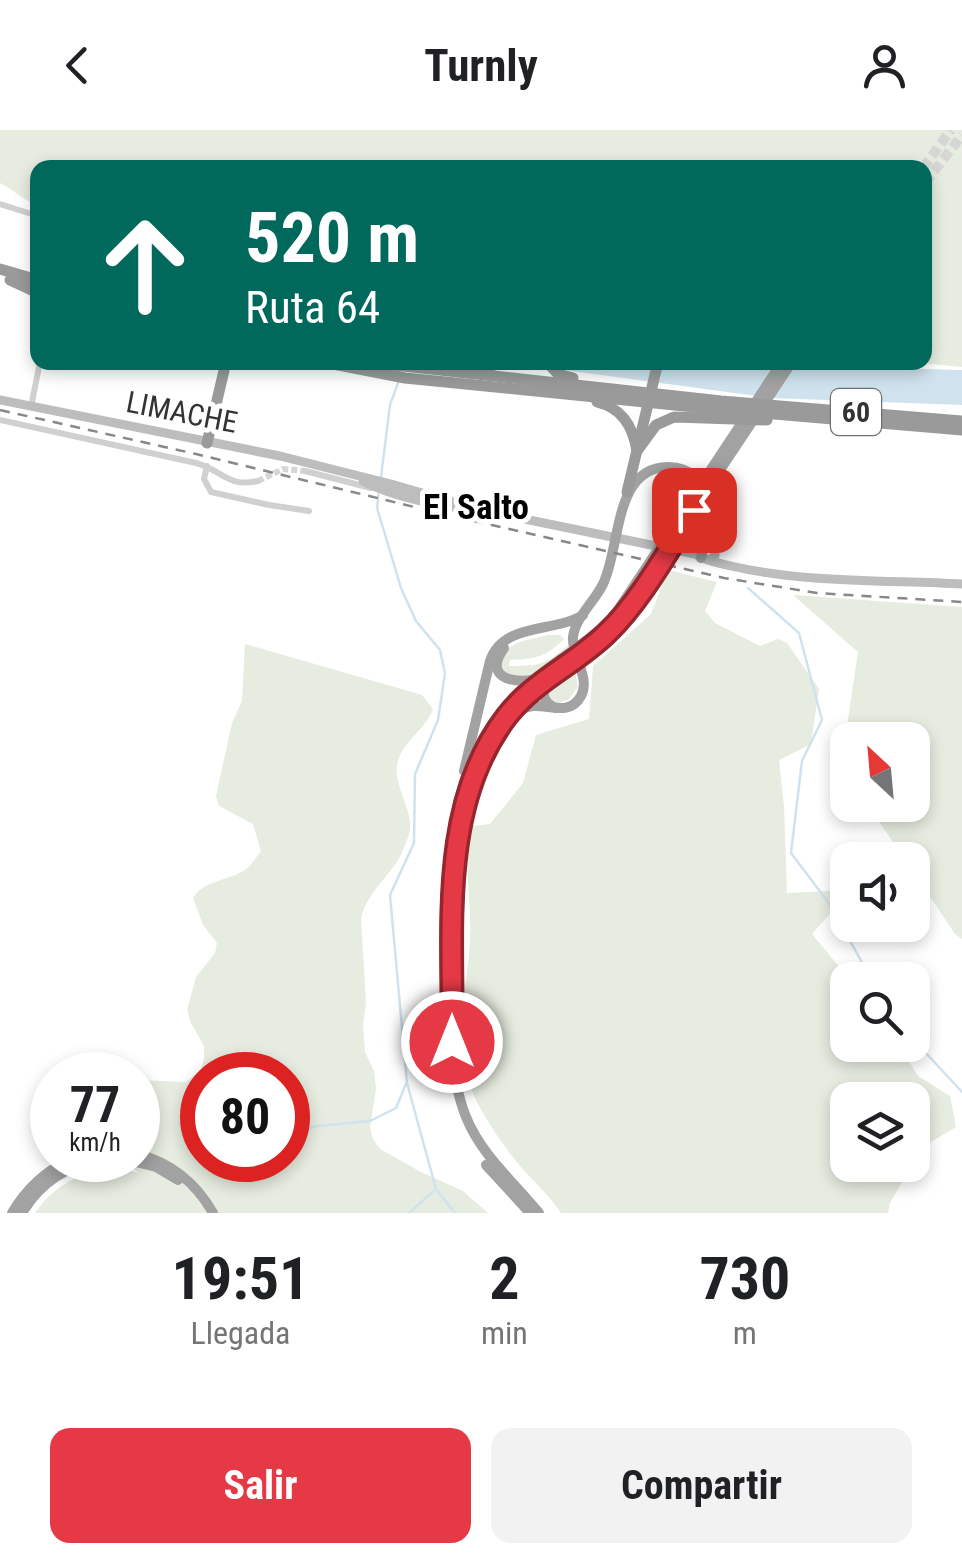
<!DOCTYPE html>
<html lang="es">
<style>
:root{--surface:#fff;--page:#f2f2f2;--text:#202124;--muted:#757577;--accent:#e63946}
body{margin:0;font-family:"Roboto Condensed",sans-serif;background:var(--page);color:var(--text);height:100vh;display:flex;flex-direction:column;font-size:38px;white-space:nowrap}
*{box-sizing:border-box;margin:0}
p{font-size:32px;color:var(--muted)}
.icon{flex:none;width:55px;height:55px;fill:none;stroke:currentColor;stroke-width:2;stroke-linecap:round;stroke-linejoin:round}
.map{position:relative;height:1083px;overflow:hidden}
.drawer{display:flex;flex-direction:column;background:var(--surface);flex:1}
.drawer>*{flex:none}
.top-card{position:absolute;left:30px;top:30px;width:902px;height:210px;border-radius:20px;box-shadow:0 5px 15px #0003;background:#00695c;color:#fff;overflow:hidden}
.needle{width:65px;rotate:334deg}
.buttons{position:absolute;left:830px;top:592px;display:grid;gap:20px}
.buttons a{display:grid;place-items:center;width:100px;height:100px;border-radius:20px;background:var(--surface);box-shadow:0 5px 15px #0003;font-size:50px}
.speed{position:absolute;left:30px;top:922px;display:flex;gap:20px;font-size:50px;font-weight:700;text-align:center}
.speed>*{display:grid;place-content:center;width:130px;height:130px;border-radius:50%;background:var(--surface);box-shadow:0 5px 15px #0003;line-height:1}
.speed small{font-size:25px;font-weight:400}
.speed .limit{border:15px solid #d22;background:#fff;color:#111}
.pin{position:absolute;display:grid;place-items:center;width:85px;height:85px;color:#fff;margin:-42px;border-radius:20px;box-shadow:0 5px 15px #0006}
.me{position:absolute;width:110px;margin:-55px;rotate:0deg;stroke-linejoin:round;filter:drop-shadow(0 0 8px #0008)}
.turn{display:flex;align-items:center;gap:35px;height:210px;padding:0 50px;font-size:45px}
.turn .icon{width:130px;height:130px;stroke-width:2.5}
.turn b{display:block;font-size:70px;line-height:85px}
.eta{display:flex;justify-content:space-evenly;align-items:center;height:170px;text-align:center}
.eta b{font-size:60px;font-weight:700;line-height:70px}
.button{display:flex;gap:20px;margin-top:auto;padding:20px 50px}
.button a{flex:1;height:115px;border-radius:20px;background:var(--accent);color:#fff;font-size:40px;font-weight:700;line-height:115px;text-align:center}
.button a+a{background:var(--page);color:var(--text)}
header{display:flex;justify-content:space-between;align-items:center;height:130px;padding:0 50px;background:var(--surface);font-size:45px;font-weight:700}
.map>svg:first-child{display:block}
.green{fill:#e6ecdf;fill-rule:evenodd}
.water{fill:#cfe2ee}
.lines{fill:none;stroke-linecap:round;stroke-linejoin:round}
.stream{stroke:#cfe2ee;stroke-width:2.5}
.minor-tunnel{stroke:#d6d6d6;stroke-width:6;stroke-dasharray:6 3;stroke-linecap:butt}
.trunk-tunnel{stroke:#d6d6d6;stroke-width:10;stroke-dasharray:10 5;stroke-linecap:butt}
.minor{stroke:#d0d0d0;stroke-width:6}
.secondary{stroke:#bdbdbd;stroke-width:9}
.trunk{stroke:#a2a2a2;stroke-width:10}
.motorway{stroke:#9a9a9a;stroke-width:11}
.rail{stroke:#888;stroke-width:2.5;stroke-dasharray:10 8;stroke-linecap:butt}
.route-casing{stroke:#96252e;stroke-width:25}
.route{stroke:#e63946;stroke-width:18}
.labels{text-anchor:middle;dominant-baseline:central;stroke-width:10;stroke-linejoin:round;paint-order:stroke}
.shield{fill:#fff;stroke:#707070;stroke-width:2.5}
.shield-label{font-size:28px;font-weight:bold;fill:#333}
.street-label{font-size:30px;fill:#333;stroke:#fff}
.quarter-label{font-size:35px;font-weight:bold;fill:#000;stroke:#fff}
</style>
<header><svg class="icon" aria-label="back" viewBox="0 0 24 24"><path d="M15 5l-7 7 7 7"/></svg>Turnly<svg class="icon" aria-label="person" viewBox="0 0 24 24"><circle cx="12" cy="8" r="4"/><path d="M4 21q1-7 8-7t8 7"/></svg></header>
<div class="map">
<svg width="962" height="1083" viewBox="0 0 962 1083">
<rect width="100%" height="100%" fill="#fff"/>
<g class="green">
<path d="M0 0H962V237L919 233 925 232V38H121L117 34 112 37 38 38 37 75C23 70 14 60 0 53Z"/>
<path d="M668 440 717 452 705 481 715 493 760 516 778 509 787 513 819 559 811 614 779 630 784 676 787 763 847 760V764L812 804 850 850H848V915H899L918 946 950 966 956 997 922 1017 913 1034 912 970H848V1035H912L890 1073 888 1083H561C549 1065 534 1052 520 1036 505 1018 488 993 477 972 450 916 466 870 470 812 472 774 463 735 470 696L490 694 523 653 536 605 589 589 593 536 651 484Z"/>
<path d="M793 465 962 477V809L955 804 913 741 912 730H905L868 675H912V610H848L847 645 841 636 858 522Z"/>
<path d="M548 505H560L564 509C546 527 535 529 510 530L509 536C538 536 546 535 568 515L567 522 528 548 518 550 502 540C500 511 525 511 548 505Z"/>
<path d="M245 514 422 565 433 579C426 599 404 610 398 631 392 651 408 672 410 692 411 700 408 708 405 715 396 743 367 759 361 789L366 873 363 895 365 922 374 941 376 958 370 997 373 1009 380 1019 421 1042 463 1061 488 1083H35C58 1049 98 1032 139 1043L122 1030H138V950L186 952 201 940 204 928V916L191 893 187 880 196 847 215 823 217 813 203 795 193 768C204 750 228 751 245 740 252 735 256 727 261 721L253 694 219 676 216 666 232 593 242 571ZM202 945H288V1030H202Z"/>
<path d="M574 537 578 557 569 569 556 574 547 566 548 558Z"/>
</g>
<path class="water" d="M764 232 779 235 962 240V275L772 268 512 233Z"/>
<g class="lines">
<g class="stream">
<path d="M381 347 390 275 398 253"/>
<path d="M379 360 377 378 401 458 416 491 440 520 445 543 438 590 415 644 414 713 390 765 407 953 436 1059 455 1083"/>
<path d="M748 458 799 503 822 590 802 631 791 723 828 772 872 850"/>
<path d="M912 908 962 962"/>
<path d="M181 996 202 1000"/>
<path d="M288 1002 318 996 370 991 396 978 406 954"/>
<path d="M409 1083 434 1061"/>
</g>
<path class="minor-tunnel" d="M258 351 283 339 305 341"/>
<g class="trunk-tunnel">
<path d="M923 38 951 0"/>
<path d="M925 53 962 5"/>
</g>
<g class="minor">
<path d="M0 74 38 86"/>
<path d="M31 277 40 232"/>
<path d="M0 290 196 333C222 340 228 358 258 351"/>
<path d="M207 336 204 349 211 362 269 375 309 381"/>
<path d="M305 341 371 358"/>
</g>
<g class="secondary">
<path d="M0 270 280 326 391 354 481 380 695 424C705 431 719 433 731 436 804 453 887 450 962 454"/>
<path d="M363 351C391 366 426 373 458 378"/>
<path d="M698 413 708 412 715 416V426L709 430"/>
</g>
<g class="trunk">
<path d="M668 418 688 416 705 400"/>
<path d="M504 518C484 546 509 553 533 550"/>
<path d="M549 548C541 560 541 572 556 578"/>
<path d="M512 586C519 581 524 577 533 576 550 575 570 586 581 566 591 547 571 526 573 507 575 488 595 471 603 454 621 418 613 337 668 337 718 338 710 396 701 428"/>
<path d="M464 641 490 531C503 492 554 503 583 485"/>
<path d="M445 827C446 734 447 628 521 560 552 532 589 514 616 483L782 232"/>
<path d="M138 1024C172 1033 196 1053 213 1083"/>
<path d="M128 1030 156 1037 178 1050"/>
<path d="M486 1035 530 1083"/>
<path d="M12 1083C26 1059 44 1042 69 1030"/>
<path d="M22 1083C40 1053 67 1035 102 1030"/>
<path d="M539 1083C513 1051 482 1026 466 987 444 931 451 865 452 806 454 768 453 730 461 693 468 656 483 619 505 589 535 547 586 528 620 490L792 232"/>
</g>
<g class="motorway">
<path d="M0 139 38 150"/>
<path d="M10 150 38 163"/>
<path d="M323 232 405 248 704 278 962 300"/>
<path d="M367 232 721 271 962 291"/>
<path d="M547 232 558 244 573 248"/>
<path d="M474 238H486L502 232"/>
<path d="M597 272C622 278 633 296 637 321"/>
<path d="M207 313 226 232"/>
<path d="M637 321 656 295 674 287 767 290"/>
<path d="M627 362 658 232"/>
</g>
<path class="rail" d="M0 280 196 324 439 383 724 448 817 463 962 472"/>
</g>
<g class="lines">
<defs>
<path id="route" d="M452 912C454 805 437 677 507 586 534 551 575 534 606 504 640 472 669 419 694 380"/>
</defs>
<use href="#route" class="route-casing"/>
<use href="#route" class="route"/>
</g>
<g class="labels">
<rect class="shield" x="831" y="259" width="50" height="46" rx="8"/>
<g class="shield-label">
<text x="856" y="282">60</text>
</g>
<g class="street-label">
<text transform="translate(182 282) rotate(11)">LIMACHE</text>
</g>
<g class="quarter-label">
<text x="476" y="377">El Salto</text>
</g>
</g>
</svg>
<div class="buttons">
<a><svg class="needle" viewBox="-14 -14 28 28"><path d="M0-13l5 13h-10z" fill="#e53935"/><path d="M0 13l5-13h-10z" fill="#757577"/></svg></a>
<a><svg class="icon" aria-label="sound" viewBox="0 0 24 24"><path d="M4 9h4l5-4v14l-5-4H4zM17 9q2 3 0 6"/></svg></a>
<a><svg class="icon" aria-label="search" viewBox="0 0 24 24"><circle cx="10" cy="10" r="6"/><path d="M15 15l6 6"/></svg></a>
<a><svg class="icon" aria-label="layers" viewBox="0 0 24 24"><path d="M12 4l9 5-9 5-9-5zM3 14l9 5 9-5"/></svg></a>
</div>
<div class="speed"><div>77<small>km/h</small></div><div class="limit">80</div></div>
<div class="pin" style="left:694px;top:380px;background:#d93025"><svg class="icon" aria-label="arrive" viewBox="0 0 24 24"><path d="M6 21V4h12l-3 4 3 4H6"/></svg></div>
<svg class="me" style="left:452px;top:912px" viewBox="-20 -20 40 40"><circle r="17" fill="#e63946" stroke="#fff" stroke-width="3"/><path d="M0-11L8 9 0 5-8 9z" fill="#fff"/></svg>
<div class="top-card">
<div class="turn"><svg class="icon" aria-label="ahead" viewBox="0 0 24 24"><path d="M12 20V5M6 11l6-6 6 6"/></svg><div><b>520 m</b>Ruta 64</div></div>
</div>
</div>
<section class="drawer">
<div class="eta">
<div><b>19:51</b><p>Llegada</p></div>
<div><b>2</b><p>min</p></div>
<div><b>730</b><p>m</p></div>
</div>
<div class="button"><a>Salir</a><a>Compartir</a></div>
</section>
